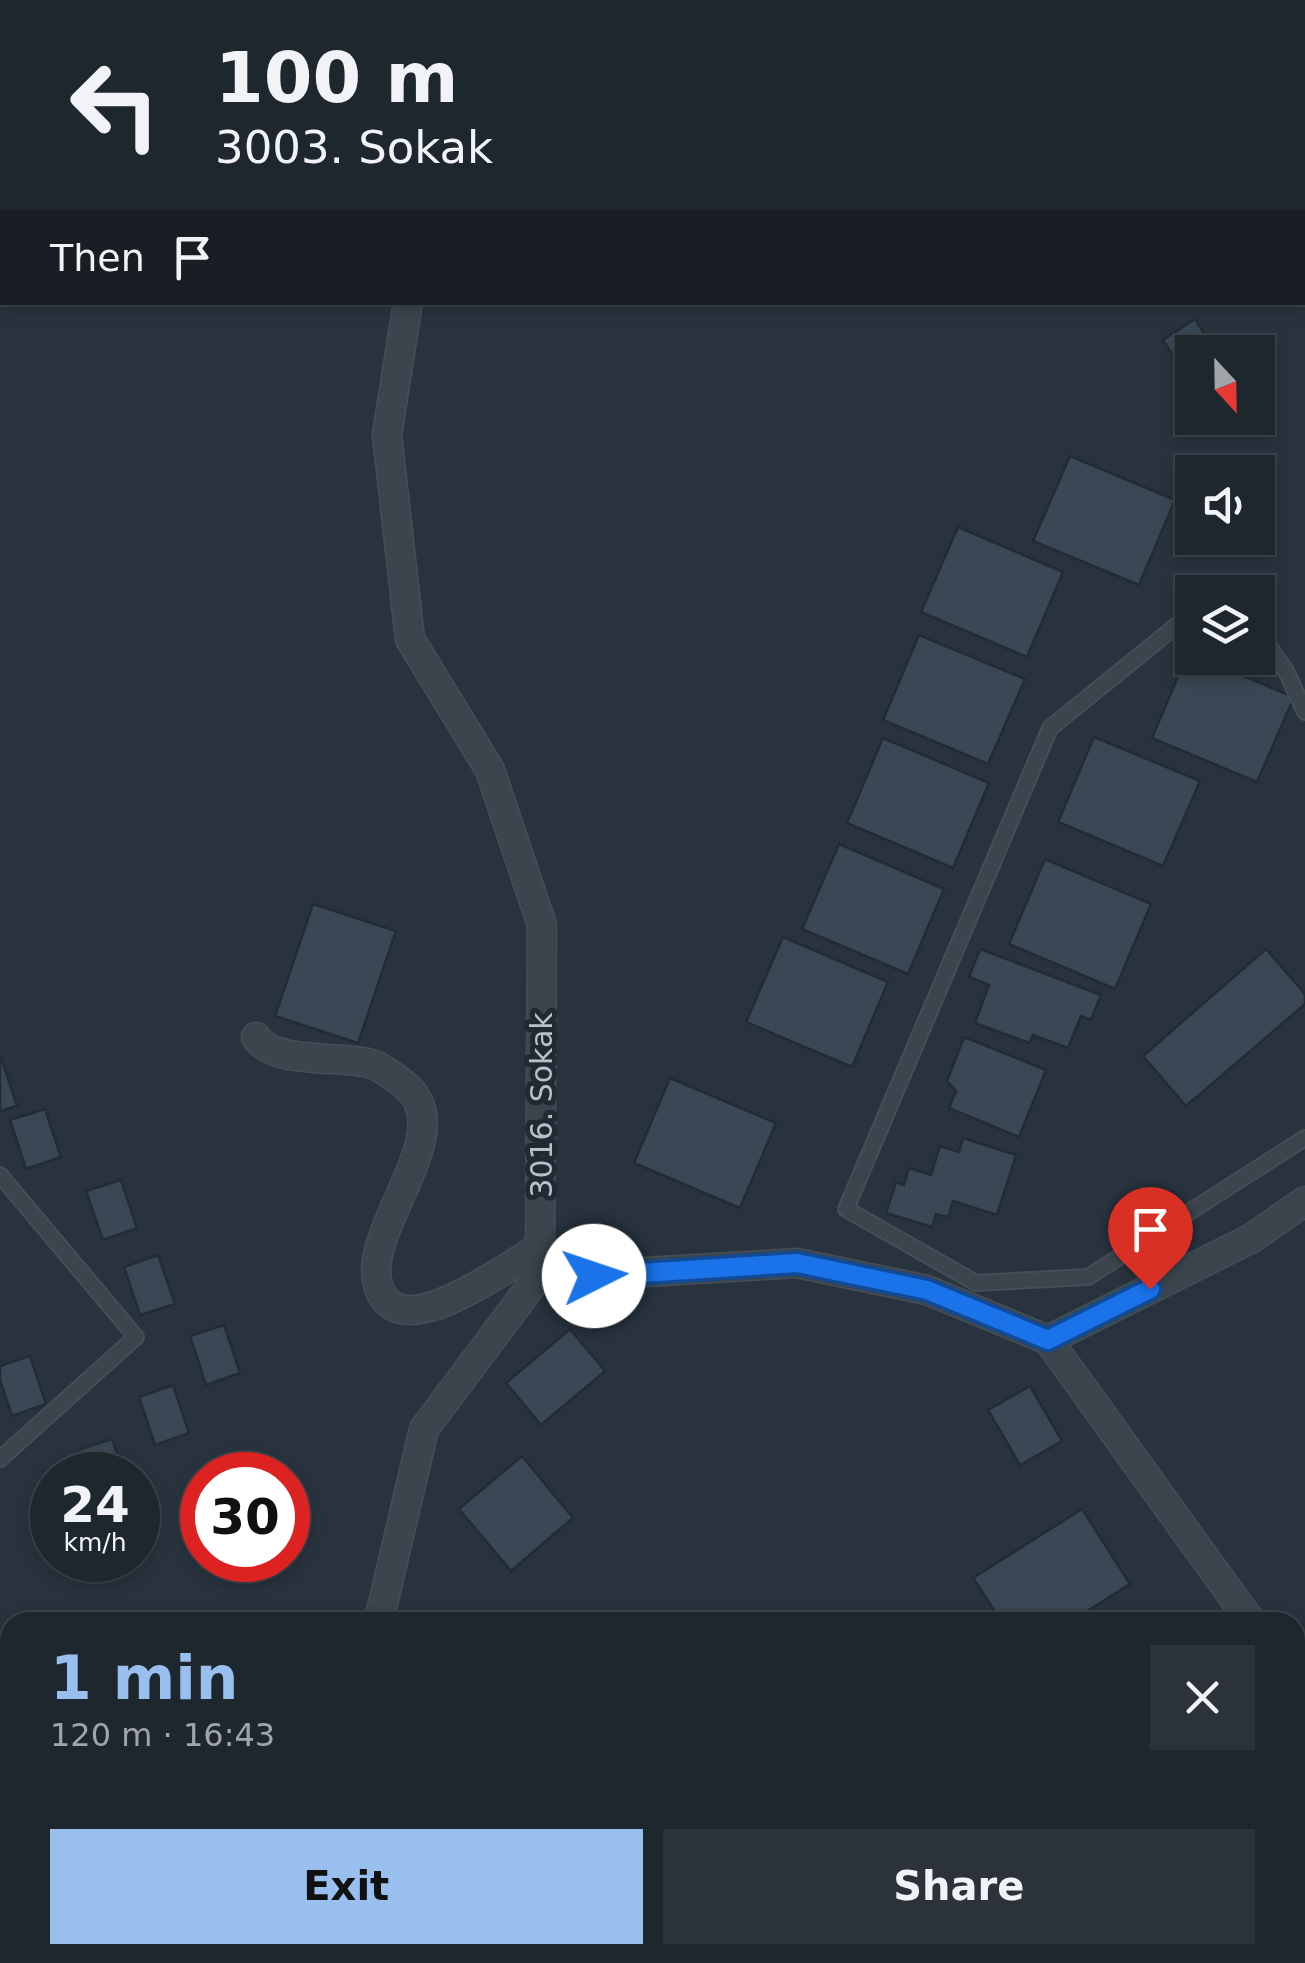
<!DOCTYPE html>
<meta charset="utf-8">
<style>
:root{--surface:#1e262e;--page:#2b323a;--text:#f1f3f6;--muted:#a1a5aa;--line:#3c434a;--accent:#98bfee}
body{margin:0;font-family:"DejaVu Sans",sans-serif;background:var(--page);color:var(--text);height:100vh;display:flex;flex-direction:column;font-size:38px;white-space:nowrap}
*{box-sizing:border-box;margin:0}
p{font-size:32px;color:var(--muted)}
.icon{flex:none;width:55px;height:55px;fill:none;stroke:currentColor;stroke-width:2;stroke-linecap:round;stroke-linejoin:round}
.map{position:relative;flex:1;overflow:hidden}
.side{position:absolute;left:0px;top:1612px;width:1305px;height:352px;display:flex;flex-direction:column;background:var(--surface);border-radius:30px 30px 0 0;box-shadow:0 5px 15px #0003,0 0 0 2px var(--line)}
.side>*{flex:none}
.hud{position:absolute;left:0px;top:0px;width:1305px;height:305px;box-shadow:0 5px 15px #0003,0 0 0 2px var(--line);background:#1e262e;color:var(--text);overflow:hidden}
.needle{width:65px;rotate:158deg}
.tools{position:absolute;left:1175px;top:335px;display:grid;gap:20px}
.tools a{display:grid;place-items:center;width:100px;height:100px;border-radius:0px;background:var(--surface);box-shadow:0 5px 15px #0003,0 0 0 2px var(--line);font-size:50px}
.speed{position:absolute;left:30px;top:1452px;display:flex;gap:20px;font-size:50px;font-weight:700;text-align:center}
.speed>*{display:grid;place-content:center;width:130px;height:130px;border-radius:50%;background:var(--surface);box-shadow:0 5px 15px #0003,0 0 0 2px var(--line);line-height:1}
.speed small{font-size:25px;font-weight:400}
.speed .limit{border:15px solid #d22;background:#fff;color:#111}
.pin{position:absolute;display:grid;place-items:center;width:85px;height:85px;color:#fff;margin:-102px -42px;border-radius:50% 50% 50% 0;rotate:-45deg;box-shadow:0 0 10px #0007}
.pin .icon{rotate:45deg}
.me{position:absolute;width:110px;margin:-55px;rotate:86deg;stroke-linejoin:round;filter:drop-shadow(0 0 8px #0008)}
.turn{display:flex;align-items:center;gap:35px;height:210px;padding:0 50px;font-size:45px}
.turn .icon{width:130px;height:130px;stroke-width:2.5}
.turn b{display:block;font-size:70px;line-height:85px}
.then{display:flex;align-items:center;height:95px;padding:0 50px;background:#0003;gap:20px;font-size:38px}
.round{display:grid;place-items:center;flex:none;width:105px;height:105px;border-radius:0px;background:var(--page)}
.head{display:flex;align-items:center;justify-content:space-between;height:170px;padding:0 50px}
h1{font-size:60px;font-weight:700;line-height:75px;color:var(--accent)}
.cta{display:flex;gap:20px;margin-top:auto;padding:20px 50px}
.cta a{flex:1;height:115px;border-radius:0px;background:var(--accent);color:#111;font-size:40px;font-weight:700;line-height:115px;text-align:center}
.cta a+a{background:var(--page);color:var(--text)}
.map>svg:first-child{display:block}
.building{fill:#3a4754;stroke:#232c35;stroke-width:2.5}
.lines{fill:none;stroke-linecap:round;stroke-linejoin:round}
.lane-casing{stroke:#454e57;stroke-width:18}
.street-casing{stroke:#454e57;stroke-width:31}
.lane{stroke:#3c454e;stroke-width:14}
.street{stroke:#3c454e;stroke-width:28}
.route-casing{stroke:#114b97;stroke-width:25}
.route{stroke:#1a73e8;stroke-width:18}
.labels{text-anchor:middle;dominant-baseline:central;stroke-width:10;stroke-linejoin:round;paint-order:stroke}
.street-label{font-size:30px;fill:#b8c0c9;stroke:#212a33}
</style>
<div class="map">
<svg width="1305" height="1963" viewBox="0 0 1305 1963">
<rect width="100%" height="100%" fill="#28333e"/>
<g class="building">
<path d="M1195 319 1215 352H1192V380L1190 382 1163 340Z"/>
<path d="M1070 456 1175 500 1139 585 1033 541Z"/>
<path d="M958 527 1063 572 1027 657 921 612Z"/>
<path d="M919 635 1025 679 988 764 883 720Z"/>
<path d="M1188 653 1192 658H1200L1294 697 1257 782 1152 738Z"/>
<path d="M1094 737 1200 781 1163 866 1058 822Z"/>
<path d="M883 738 989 783 953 868 847 823Z"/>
<path d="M839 844 944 889 908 974 802 929Z"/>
<path d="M1045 859 1151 904 1115 989 1009 944Z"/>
<path d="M313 904 396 931 358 1043 275 1016Z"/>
<path d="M783 937 888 982 852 1067 746 1022Z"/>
<path d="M980 949 1101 995 1091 1020 1081 1016 1068 1048 1033 1035 1029 1043 975 1023 989 985 969 977Z"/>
<path d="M1266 949 1305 994V1004L1186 1106 1143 1056Z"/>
<path d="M964 1037 1046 1070 1019 1137 949 1108 956 1091 947 1081Z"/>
<path d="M1 1057 17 1106 0 1111V1058Z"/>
<path d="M670 1078 776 1123 740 1208 634 1163Z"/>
<path d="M45 1109 61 1157 26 1169 10 1120Z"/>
<path d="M963 1138 1016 1155 997 1215 953 1201 948 1217 936 1214 932 1227 886 1213 896 1182 904 1185 909 1168 931 1175 940 1146 959 1152Z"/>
<path d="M121 1180 137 1228 103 1240 86 1191Z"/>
<path d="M158 1255 175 1304 140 1315 124 1267Z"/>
<path d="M224 1325 240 1373 206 1385 190 1336Z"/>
<path d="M570 1329 605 1371 541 1425 506 1383Z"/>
<path d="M30 1356 46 1404 12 1416 0 1380V1366Z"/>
<path d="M173 1385 189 1433 155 1445 139 1397Z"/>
<path d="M1030 1386 1062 1441 1020 1465 988 1410Z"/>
<path d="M112 1439 124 1475H86L78 1450Z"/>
<path d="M522 1456 573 1518 511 1571 459 1509Z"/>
<path d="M52 1488V1542L51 1543 35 1494Z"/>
<path d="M1082 1509 1130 1584 1070 1622H1002L973 1578Z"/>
</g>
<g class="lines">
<defs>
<g id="lane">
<path d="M1217 592 1226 585 1231 592"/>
<path d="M1192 613 1050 728 846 1209 976 1283 1088 1277 1305 1138"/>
<path d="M1258 631 1286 671 1305 712"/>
<path d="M0 1175 136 1337 0 1459"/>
</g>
<g id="street">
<path d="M404 0 406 2"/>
<path d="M408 302 387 435 410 639 490 770 542 925 540 1247 595 1275 797 1263 927 1290 1048 1340 1251 1622"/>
<path d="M256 1037C273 1065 344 1055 372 1064 383 1068 402 1082 410 1090 460 1142 344 1246 385 1299 414 1337 510 1265 540 1247"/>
<path d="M1048 1340 1252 1238 1305 1201"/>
<path d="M376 1622 381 1612 424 1429 555 1254"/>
<path d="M1295 1683 1305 1697"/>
<path d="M0 1807 10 1821"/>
<path d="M113 1955 121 1963"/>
<path d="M144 1963 151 1955"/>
</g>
</defs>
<use href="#lane" class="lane-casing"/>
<use href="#street" class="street-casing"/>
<use href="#lane" class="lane"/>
<use href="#street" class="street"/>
</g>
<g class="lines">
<defs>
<path id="route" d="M594 1276 797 1263 927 1290 1048 1340 1150 1289"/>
</defs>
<use href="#route" class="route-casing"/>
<use href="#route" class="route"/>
</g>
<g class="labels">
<g class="street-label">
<text transform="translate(541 1105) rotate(-90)">3016. Sokak</text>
</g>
</g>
</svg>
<div class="tools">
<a><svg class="needle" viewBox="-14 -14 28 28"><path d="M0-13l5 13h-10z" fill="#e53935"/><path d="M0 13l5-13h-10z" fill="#a1a5aa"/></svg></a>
<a><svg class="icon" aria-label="sound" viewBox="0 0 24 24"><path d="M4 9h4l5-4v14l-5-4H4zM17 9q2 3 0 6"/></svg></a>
<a><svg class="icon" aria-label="layers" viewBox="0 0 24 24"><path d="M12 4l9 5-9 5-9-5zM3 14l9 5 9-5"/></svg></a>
</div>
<div class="speed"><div>24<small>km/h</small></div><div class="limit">30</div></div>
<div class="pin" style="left:1150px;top:1289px;background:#d93025"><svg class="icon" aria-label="arrive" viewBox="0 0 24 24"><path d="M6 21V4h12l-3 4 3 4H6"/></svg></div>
<svg class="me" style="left:594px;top:1276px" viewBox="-20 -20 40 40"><circle r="19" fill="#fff"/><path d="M0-13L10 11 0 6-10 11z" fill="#1a73e8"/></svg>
<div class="hud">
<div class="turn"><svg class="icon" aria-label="left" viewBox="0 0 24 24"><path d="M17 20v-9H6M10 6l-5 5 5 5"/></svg><div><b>100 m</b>3003. Sokak</div></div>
<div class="then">Then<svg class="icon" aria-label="arrive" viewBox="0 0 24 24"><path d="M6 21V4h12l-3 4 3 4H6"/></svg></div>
</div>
<section class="side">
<div class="head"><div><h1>1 min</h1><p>120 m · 16:43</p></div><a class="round"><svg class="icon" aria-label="close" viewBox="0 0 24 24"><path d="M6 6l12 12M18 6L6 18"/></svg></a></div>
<div class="cta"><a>Exit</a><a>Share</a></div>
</section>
</div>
